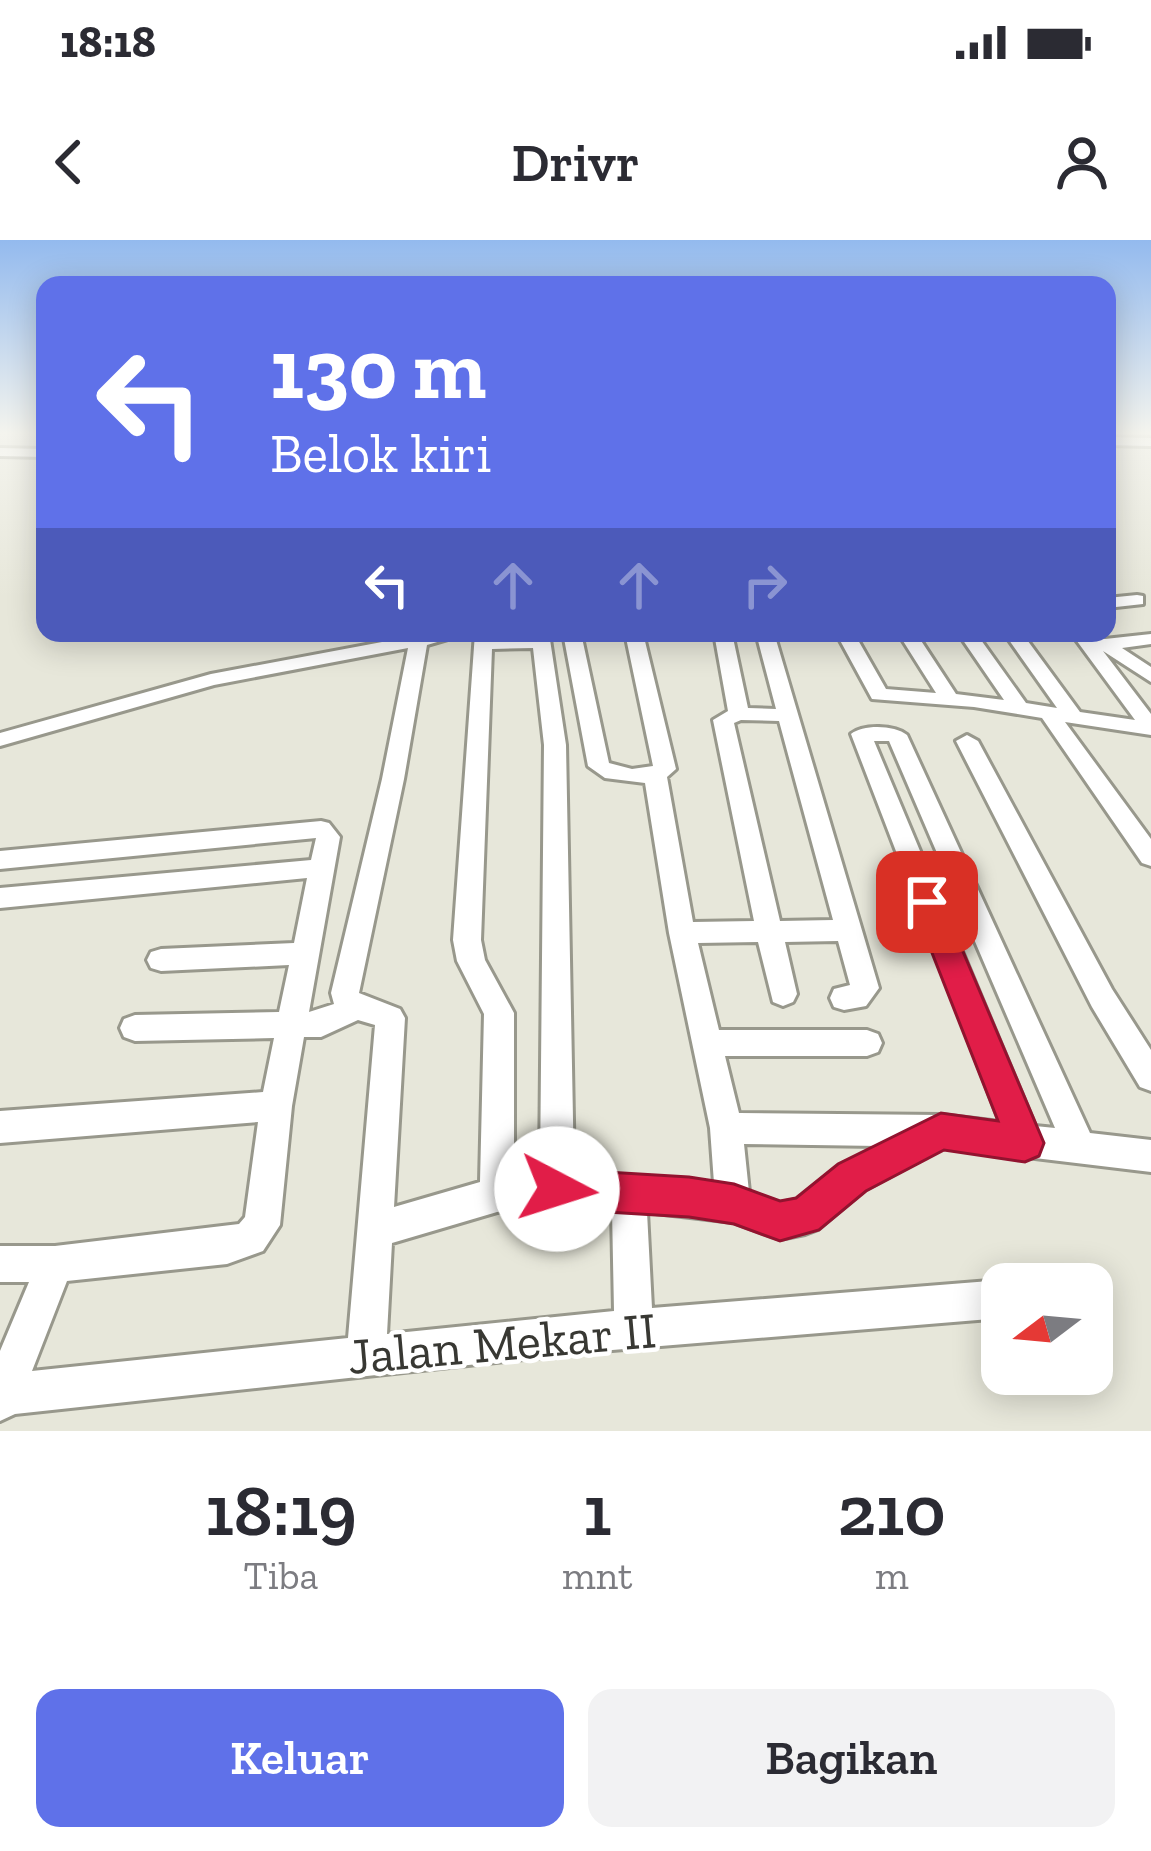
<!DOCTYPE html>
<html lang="id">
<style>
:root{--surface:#fff;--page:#f2f2f3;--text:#2b2b33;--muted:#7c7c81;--accent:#5f71e9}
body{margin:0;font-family:"Zilla Slab",serif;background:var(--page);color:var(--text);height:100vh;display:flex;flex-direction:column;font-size:45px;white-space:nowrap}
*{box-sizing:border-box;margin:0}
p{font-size:39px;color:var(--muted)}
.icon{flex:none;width:66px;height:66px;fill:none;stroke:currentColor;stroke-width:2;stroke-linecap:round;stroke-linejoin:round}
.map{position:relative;height:1191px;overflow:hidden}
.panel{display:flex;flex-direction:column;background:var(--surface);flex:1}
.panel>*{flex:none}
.top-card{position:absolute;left:36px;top:36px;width:1080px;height:366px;border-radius:24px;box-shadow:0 6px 30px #0003;background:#5f71e9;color:#fff;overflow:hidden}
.needle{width:78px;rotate:254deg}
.controls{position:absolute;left:981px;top:1023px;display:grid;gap:24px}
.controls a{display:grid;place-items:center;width:132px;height:132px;border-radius:24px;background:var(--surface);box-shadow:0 6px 30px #0003;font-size:60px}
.pin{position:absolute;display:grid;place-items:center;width:102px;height:102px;color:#fff;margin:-51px;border-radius:24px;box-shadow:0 6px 18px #0006}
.me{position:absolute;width:132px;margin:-66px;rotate:95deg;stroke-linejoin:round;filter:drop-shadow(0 0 9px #0008)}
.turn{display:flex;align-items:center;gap:42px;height:252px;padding:0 36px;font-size:54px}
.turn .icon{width:156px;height:156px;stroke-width:2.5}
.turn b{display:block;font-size:84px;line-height:102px}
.lanes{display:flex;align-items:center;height:114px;padding:0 36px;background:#0003;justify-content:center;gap:60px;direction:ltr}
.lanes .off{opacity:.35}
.eta{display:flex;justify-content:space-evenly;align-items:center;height:204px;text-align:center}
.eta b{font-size:72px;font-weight:600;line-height:84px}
.button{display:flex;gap:24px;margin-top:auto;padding:24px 36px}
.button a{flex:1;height:138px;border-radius:24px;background:var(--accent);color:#fff;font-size:48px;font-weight:600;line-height:138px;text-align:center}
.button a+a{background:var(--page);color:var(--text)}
.status{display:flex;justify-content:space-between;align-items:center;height:84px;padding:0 60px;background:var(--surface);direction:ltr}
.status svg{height:33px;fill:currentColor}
header{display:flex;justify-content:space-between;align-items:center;height:156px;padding:0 36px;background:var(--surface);font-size:54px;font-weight:600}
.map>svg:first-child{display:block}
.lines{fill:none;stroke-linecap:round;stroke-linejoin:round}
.minor-casing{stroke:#98988c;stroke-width:6}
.minor{fill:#fff;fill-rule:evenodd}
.route{fill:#e11d48;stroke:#92132f;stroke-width:3}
.labels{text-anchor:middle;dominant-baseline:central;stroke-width:9;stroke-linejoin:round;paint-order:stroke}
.near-street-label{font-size:51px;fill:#383833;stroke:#fff}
</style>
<div class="status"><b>18:18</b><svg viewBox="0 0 49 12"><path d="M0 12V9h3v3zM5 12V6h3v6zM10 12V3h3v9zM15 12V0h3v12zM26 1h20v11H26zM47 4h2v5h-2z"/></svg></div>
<header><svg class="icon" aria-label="back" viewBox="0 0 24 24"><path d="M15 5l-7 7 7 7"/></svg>Drivr<svg class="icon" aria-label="person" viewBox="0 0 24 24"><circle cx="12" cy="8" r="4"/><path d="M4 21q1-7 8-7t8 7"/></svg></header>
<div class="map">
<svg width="1151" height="1191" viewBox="0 0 1151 1191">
<rect width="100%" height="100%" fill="#e7e7da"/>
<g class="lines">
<defs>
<g id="minor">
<path d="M1107 197 1151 198V206L1107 205Z"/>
<path d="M0 208 45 209V217L0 216Z"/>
<path d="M1137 355 1143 356V364L1107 368V358Z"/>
<path d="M430 393H468L427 405 404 539 359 753 400 769 405 778 394 967 480 942 484 774 457 721 453 700 475 393H493V398L549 393 566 505 574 933 714 943 710 888 669 693 645 543 605 538 588 526 563 393H581L609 523 632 529 653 526 625 393H643L676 529 667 537 693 682 754 681 713 480 728 471 714 393H732L748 468 776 469 756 393H774L879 748 866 766 844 770 834 767 830 758 834 749 850 745 838 701 785 702 797 754 793 762 783 766 773 762 758 702 698 703 719 790H867L878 794 882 803 878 812 867 816H725L739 873 941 875 1000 882 851 494C863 484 895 485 907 495L1090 893 1151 900V932L944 907 864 950 818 989 805 994 780 999 733 982 647 972 652 1068 1002 1040 1012 1044H1002V1078L588 1112 15 1174 0 1181V1111L29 1042H0V1006H55L239 984 245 977 258 882 0 903V871L263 852 274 798 135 801 124 797 120 788 124 779 135 775 279 772 289 725 161 731 151 728 147 720 151 712 161 709 294 703 307 638 0 668V648L311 620 316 598 0 629V611L321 581 329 583 340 597 309 772 334 764 331 753 382 539 408 408 214 445 0 506V493L211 434ZM533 408 544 505 540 933 514 936V773L485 720 481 700 492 409ZM741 480 779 481 833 680 780 681 734 483ZM874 501H889L1055 888 1035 886ZM358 780 375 785 348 1098 32 1131 67 1041 227 1024 263 1011 280 985 292 866 304 797H321ZM744 904 879 906 840 926 797 960 780 963 749 952ZM557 966 612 970 614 1071 387 1094 392 1003 497 972Z"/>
<path d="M836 393H854L886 449 936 453 898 393H916L956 454 1004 460 958 393H976L1026 463 1057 468 1004 393H1022L1080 472 1135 480 1071 393 1105 399 1151 394V404L1122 408 1151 427V442L1103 411 1151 474V495L1065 482 1151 599V626L1142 623 1042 478 974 467 872 459Z"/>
<path d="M967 495 978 501 1112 749 1151 810V851L1140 847 1092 767 956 501Z"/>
</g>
</defs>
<use href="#minor" class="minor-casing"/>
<use href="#minor" class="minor"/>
</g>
<linearGradient id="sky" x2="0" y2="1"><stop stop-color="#93baee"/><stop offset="0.54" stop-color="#f4f4ee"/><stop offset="1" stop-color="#f4f4ee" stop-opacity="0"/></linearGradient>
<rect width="1151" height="357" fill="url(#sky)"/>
<path class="route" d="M927 651 937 654 942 662 1044 903 1039 916 1025 922 944 910 866 951 819 990 780 1001 734 984 689 977 557 969 543 963 537 949 543 935 557 929 689 937 734 944 780 961 796 958 838 924 941 873 998 881 912 662 917 654Z"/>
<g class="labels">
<g class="near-street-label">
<text transform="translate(502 1103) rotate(-5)">Jalan Mekar II</text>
</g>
</g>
</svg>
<div class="controls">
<a><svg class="needle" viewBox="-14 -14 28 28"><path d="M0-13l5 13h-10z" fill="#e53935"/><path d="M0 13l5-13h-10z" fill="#7c7c81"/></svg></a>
</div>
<div class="pin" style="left:927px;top:662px;background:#d93025"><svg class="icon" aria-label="arrive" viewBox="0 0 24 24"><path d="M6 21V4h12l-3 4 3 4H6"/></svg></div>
<svg class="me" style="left:557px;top:949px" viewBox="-20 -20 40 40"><circle r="19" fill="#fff"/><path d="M0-13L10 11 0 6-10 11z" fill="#e11d48"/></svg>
<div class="top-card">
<div class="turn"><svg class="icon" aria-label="left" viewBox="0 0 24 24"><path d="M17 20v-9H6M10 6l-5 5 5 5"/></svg><div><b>130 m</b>Belok kiri</div></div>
<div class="lanes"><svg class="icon" aria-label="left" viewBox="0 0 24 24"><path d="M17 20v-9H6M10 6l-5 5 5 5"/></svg><svg class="icon off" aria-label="ahead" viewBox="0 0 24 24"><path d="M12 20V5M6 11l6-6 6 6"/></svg><svg class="icon off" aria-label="ahead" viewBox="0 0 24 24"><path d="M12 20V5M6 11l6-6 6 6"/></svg><svg class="icon off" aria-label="right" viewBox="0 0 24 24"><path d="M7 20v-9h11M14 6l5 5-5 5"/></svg></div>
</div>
</div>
<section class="panel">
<div class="eta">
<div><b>18:19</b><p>Tiba</p></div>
<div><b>1</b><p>mnt</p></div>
<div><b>210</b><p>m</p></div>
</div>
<div class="button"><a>Keluar</a><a>Bagikan</a></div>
</section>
